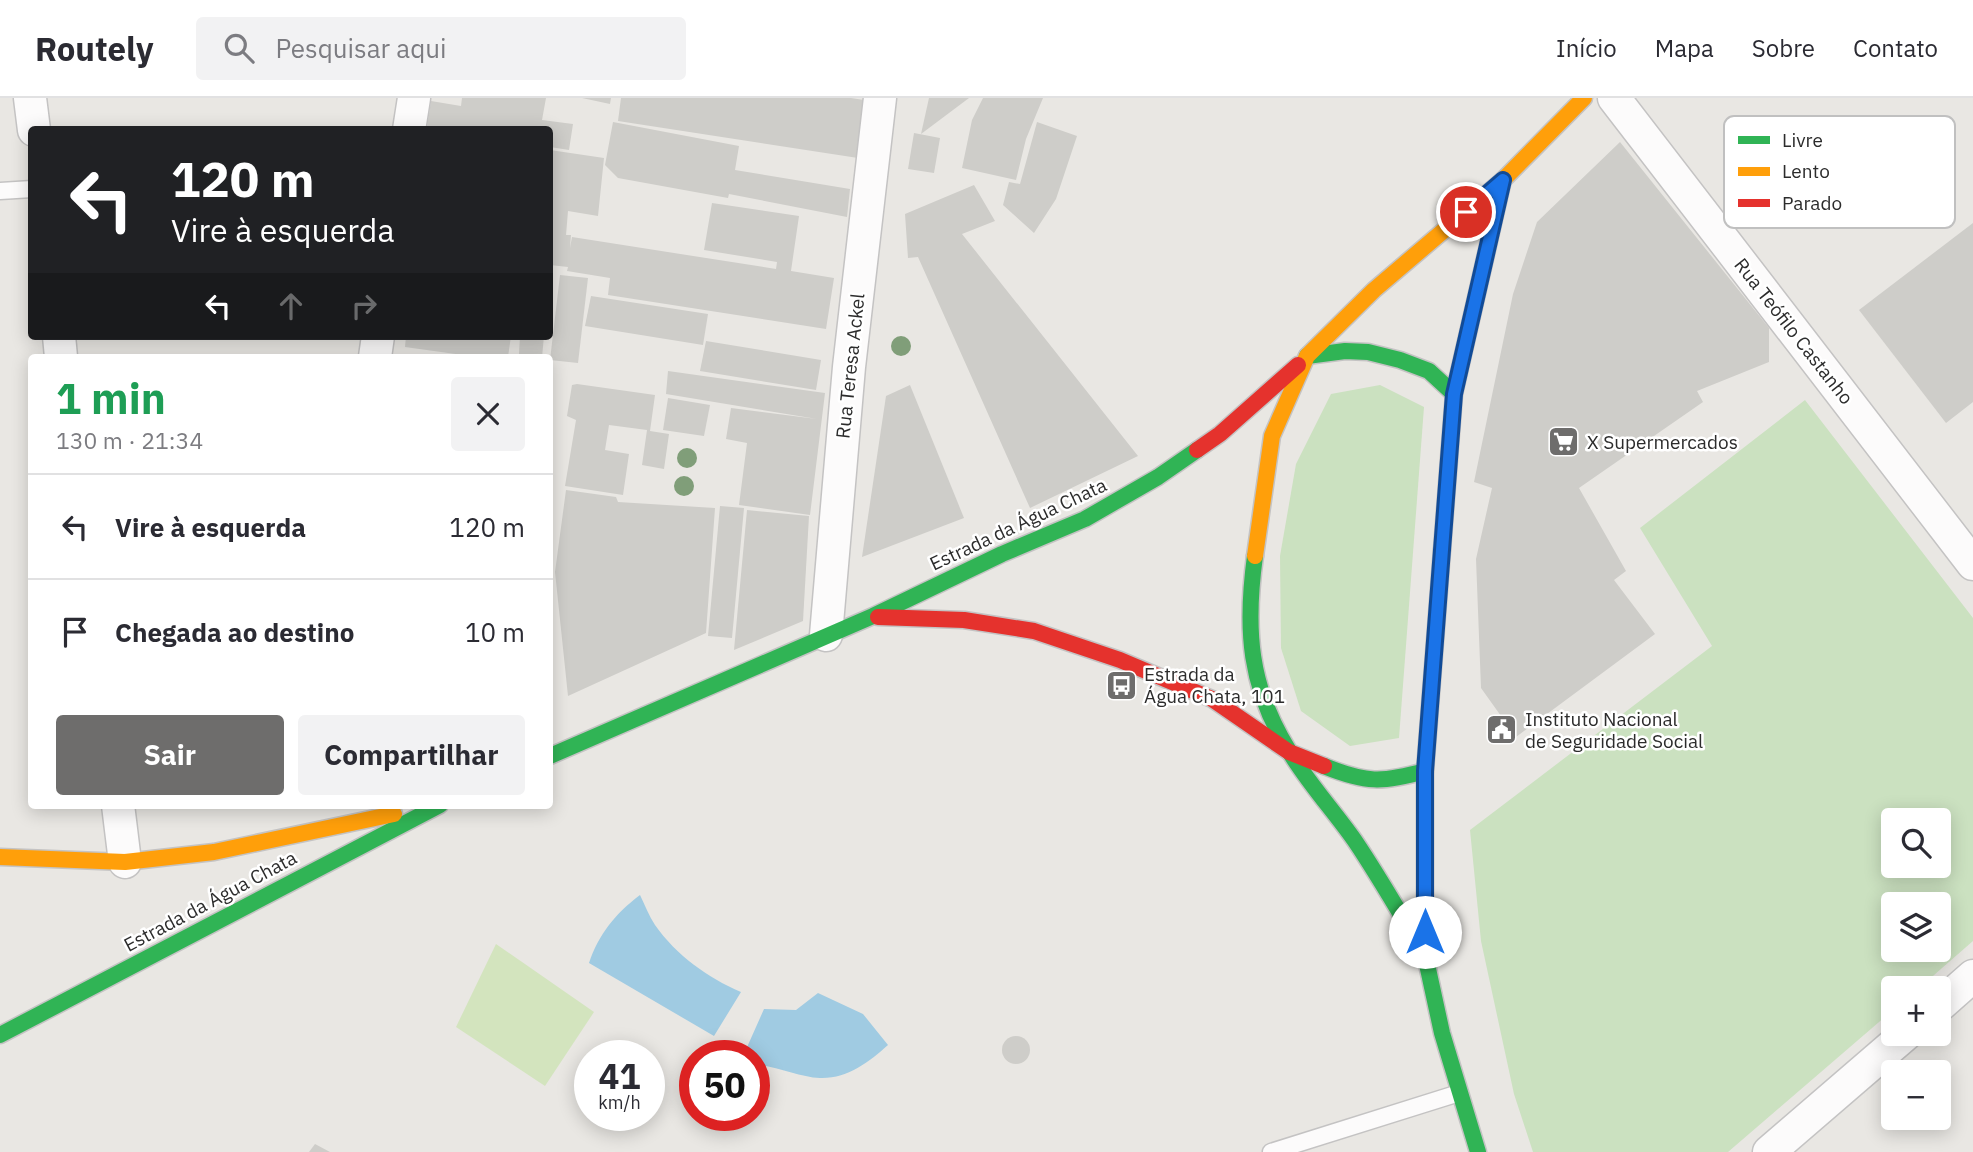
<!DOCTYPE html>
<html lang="pt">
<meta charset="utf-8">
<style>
:root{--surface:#fff;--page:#f2f2f3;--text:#2b2b33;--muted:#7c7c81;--line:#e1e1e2;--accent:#6e6d6c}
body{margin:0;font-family:"IBM Plex Sans",sans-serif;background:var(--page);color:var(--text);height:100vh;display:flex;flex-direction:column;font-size:26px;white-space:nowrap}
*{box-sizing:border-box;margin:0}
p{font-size:23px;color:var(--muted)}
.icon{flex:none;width:38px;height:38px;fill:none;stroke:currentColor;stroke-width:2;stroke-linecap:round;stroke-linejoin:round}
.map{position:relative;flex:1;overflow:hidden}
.side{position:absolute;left:28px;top:256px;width:525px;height:455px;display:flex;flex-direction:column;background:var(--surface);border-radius:7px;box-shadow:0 4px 18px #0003}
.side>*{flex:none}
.banner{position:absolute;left:28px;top:28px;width:525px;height:214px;border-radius:7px;box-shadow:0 4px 18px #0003;background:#202124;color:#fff;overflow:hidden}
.controls{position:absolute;left:1881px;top:710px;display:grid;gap:14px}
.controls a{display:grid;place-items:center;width:70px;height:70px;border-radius:7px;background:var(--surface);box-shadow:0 4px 18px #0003;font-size:35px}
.speed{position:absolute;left:574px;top:942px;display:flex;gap:14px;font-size:35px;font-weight:700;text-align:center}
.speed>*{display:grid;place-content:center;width:91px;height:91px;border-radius:50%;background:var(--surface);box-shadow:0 4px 18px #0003;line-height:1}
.speed small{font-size:18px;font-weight:400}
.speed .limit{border:10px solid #d22;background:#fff;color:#111}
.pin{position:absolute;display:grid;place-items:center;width:60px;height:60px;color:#fff;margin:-30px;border:4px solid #fff;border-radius:50%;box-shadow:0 2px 7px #0007}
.me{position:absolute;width:77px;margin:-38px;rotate:0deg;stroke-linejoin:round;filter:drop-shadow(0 0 5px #0008)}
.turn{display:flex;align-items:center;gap:24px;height:147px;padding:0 28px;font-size:32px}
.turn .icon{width:91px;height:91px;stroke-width:2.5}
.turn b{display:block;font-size:49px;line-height:60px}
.lanes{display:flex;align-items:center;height:66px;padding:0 28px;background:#0003;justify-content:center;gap:35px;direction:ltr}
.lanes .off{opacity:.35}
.round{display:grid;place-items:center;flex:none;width:74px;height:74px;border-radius:7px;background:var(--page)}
.overview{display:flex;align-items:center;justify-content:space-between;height:119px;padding:0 28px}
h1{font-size:42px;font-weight:700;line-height:52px;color:#1e9e55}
.action{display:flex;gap:14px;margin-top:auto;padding:14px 28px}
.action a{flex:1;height:80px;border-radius:7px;background:var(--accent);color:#fff;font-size:28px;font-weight:700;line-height:80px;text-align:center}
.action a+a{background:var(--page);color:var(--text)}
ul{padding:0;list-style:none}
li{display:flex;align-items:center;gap:21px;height:105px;padding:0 28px;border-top:2px solid var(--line)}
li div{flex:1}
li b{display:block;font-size:26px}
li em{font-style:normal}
header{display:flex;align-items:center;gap:42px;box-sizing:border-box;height:98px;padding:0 35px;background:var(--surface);border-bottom:2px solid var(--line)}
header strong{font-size:33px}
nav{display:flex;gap:38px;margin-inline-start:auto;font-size:24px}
.search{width:490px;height:63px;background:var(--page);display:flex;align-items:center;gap:18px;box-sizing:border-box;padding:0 24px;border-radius:7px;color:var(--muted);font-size:26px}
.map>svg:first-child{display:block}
.green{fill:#cbe1c0;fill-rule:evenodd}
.pitch{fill:#d3e4be}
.water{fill:#a0cbe2}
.building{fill:#cecdc9}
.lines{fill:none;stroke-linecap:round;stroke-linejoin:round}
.lane-casing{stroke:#c4c3c3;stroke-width:19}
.street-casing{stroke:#c4c3c3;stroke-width:35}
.fast-casing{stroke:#c4c3c3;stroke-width:19}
.slow-casing{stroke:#c4c3c3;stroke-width:19}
.jam-casing{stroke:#c4c3c3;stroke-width:19}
.lane{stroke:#fcfbfb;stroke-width:16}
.street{stroke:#fcfbfb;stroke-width:32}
.fast{stroke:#30b455;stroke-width:16}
.slow{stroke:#ff9f0a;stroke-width:16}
.jam{stroke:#e5322d;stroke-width:16}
.tree{fill:#809e79}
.route-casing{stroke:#114b97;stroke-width:18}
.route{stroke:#1a73e8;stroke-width:12}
.labels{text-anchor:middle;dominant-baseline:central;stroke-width:5;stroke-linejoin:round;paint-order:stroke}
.street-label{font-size:19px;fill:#2c2c2c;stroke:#fff}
.poi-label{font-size:19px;fill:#2c2c2c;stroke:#fff;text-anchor:start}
.key{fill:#fff;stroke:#c0c0c0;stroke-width:2}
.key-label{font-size:19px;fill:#2c2c2c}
</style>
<header>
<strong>Routely</strong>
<div class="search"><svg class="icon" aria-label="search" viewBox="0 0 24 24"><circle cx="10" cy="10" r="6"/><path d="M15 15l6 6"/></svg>Pesquisar aqui</div>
<nav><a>Início</a><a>Mapa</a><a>Sobre</a><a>Contato</a></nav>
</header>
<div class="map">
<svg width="1973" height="1054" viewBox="0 0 1973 1054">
<rect width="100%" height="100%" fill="#e9e7e3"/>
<g class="green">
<path d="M1380 287 1424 309 1399 640 1350 648 1301 613 1281 550 1280 458 1296 366 1331 296Z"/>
<path d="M1805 302 1973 520V843L1918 891H1894L1893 912 1728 1054H1533L1514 996 1481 843 1470 732 1712 548 1640 430ZM1894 723H1939V768H1894ZM1894 807H1939V852H1894Z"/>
</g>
<path class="pitch" d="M496 846 594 914 545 988 456 929Z"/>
<g class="water">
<path d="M640 797C645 807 649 818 655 827 676 857 708 880 741 894L714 938 589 865C599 836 615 816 640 797Z"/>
<path d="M818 895 863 916 888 947C869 964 847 981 820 980 801 979 781 970 761 967L754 963V957L744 956 764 911 796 912Z"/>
</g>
<g class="building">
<path d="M462 0H546L542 22 573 26 569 52 550 49V32H440L427 29 431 3 461 8Z"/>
<path d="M582 0H611L610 6Z"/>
<path d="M621 0H851L864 2 858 60 618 23Z"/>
<path d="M929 0H969L921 36Z"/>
<path d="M983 0H1043L1026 41 1016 82 962 70 972 22Z"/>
<path d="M613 24 739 48 735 72 850 91 847 119 729 96 728 100 618 80 605 67Z"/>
<path d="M1037 24 1077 38 1056 101 1034 135 1003 107 1009 84 1020 86Z"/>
<path d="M914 35 940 40 934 75 908 71Z"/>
<path d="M1620 44 1769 230V264L1697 293 1703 304 1579 390 1626 473 1614 482 1655 536 1516 639 1481 590 1476 461 1492 390 1474 384 1513 196 1537 124Z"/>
<path d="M550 52 604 60 598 118 568 113 566 137H571L570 150 572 139 776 171 777 164 704 152 712 105 799 118 791 173 834 180 826 231 608 197 610 180 567 173 568 169 550 167Z"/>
<path d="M974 87 995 123 962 136 1138 358 1030 410 918 159 908 160 905 116Z"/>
<path d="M1973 125V304L1946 325 1859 212Z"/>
<path d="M560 177 588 180 578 265 550 262Z"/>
<path d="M591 198 708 216 703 247 585 228Z"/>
<path d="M406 238H511L508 259H477L405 249Z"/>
<path d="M520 238H544L542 259 519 256Z"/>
<path d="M706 243 821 262 816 292 700 273Z"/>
<path d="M668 273 825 295 810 417 739 407 747 345 726 341 731 310 817 321 666 296Z"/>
<path d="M577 286 655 297 650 333 669 336 664 371 642 367 647 332 609 327 605 352 629 356 623 397 565 388 576 322 567 318 572 287Z"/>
<path d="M910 287 964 420 862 459 886 298Z"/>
<path d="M668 300 710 307 704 338 663 332Z"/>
<path d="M566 392 616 399 618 404 715 410 706 535 568 598 555 474Z"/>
<path d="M720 408 744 410 732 540 708 538Z"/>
<path d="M747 412 809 418 803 523 734 552Z"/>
<circle cx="1016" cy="952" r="14"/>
<path d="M315 1046 330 1054H309Z"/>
</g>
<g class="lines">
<defs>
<g id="lane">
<path d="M0 93 32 91"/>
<path d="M1271 1054 1459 995"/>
</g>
<g id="street">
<path d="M30 0 34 32"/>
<path d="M1614 0 1973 466"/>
<path d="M409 32 414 0"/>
<path d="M59 238 61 259"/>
<path d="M375 259 378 238"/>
<path d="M826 537 849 269 880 0"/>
<path d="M118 707 125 764"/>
<path d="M1939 908 1973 878"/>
<path d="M1769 1054 1906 936"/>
</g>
<g id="fast">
<path d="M1307 258 1345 253 1368 254 1400 262 1429 273 1454 296"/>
<path d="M1442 452 1425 673V857L1442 935 1478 1054"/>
<path d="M1255 458C1245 531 1249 589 1289 653 1308 685 1334 713 1355 743 1380 780 1402 819 1425 857"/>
<path d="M550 658 873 518 1002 456 1085 421 1158 379 1197 352"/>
<path d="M1324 668C1366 685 1382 685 1425 673"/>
<path d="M0 937 440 707"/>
</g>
<g id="slow">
<path d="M1442 452 1454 296 1503 82"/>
<path d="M1255 458 1272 338 1307 258 1374 192 1503 82 1584 0"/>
<path d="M0 759 125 764 214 754 394 716"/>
</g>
<g id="jam">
<path d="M1197 352 1220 336 1298 267"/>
<path d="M878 519 964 522 1034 533 1120 562 1212 601 1289 654 1324 668"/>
</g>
</defs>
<use href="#lane" class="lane-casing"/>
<use href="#street" class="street-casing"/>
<use href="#fast" class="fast-casing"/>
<use href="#slow" class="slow-casing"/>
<use href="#jam" class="jam-casing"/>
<use href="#lane" class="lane"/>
<use href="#street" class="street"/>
<use href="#fast" class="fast"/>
<use href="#slow" class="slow"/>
<use href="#jam" class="jam"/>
</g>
<g class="tree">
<circle cx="901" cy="248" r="10"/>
<circle cx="687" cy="360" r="10"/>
<circle cx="684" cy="388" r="10"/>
</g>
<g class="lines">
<defs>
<path id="route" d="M1425 834V673L1454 296 1503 82 1466 114"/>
</defs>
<use href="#route" class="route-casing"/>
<use href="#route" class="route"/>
</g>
<defs>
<symbol id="supermarket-square" viewBox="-11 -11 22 22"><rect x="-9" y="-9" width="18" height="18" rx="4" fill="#6e6d6c" stroke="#fff"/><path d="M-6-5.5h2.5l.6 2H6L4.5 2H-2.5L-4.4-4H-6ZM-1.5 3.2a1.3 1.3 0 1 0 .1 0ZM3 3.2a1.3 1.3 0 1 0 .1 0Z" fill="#fff"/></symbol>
<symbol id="bus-square" viewBox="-11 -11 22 22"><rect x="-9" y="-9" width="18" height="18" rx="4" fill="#6e6d6c" stroke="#fff"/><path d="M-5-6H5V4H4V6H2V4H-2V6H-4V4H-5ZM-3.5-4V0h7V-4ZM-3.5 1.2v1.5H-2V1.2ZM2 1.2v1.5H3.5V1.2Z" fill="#fff"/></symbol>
<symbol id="civic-square" viewBox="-11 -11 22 22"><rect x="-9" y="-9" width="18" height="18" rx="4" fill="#6e6d6c" stroke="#fff"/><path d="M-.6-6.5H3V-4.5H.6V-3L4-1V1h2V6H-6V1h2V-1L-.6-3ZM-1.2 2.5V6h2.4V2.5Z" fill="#fff"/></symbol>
</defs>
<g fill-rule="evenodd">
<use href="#supermarket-square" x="1546" y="326" width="35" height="35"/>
<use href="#bus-square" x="1104" y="570" width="35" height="35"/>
<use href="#civic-square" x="1484" y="614" width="35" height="35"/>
</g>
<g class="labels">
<g class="street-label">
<text transform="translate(1794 233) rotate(52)">Rua Teófilo Castanho</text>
<text transform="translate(850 268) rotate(-84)">Rua Teresa Ackel</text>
<text transform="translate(1018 426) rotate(-25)">Estrada da Água Chata</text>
<text transform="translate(210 803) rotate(-28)">Estrada da Água Chata</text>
</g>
<g class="poi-label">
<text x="1587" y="344">X Supermercados</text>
<text x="1144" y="576">Estrada da<tspan x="1144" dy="22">Água Chata, 101</tspan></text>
<text x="1525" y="621">Instituto Nacional<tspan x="1525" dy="22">de Seguridade Social</tspan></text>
</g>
</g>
<rect x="1724" y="18" width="231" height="112" rx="10" class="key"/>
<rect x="1738" y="38" width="32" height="8" fill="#30b455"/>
<rect x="1738" y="69" width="32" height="9" fill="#ff9f0a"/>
<rect x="1738" y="101" width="32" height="8" fill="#e5322d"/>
<g class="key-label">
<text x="1782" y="49">Livre</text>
<text x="1782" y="80">Lento</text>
<text x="1782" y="112">Parado</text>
</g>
</svg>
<div class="controls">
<a><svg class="icon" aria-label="search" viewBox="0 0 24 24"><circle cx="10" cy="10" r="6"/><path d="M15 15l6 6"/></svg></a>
<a><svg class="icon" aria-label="layers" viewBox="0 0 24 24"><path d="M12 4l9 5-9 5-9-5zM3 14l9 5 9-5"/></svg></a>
<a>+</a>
<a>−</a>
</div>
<div class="speed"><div>41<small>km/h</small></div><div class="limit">50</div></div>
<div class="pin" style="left:1466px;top:114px;background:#d93025"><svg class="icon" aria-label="arrive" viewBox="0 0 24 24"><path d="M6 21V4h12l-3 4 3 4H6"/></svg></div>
<svg class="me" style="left:1425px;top:834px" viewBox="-20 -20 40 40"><circle r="19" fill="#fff"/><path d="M0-13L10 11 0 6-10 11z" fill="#1a73e8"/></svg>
<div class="banner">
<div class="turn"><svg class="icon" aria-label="left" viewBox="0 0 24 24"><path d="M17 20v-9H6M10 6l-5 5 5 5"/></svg><div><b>120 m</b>Vire à esquerda</div></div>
<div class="lanes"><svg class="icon" aria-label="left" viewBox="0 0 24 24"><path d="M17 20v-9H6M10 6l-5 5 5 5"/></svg><svg class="icon off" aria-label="ahead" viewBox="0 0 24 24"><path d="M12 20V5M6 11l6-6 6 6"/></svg><svg class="icon off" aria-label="right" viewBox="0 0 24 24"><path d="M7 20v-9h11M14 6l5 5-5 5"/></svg></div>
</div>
<section class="side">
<div class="overview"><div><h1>1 min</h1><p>130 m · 21:34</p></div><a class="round"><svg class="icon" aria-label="close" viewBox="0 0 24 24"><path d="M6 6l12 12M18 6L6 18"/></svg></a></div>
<ul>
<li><svg class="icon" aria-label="left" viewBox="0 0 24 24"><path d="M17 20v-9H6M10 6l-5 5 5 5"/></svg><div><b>Vire à esquerda</b></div><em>120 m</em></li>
<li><svg class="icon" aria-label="arrive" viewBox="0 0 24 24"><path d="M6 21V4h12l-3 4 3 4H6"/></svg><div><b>Chegada ao destino</b></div><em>10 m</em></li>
</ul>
<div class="action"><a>Sair</a><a>Compartilhar</a></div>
</section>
</div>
